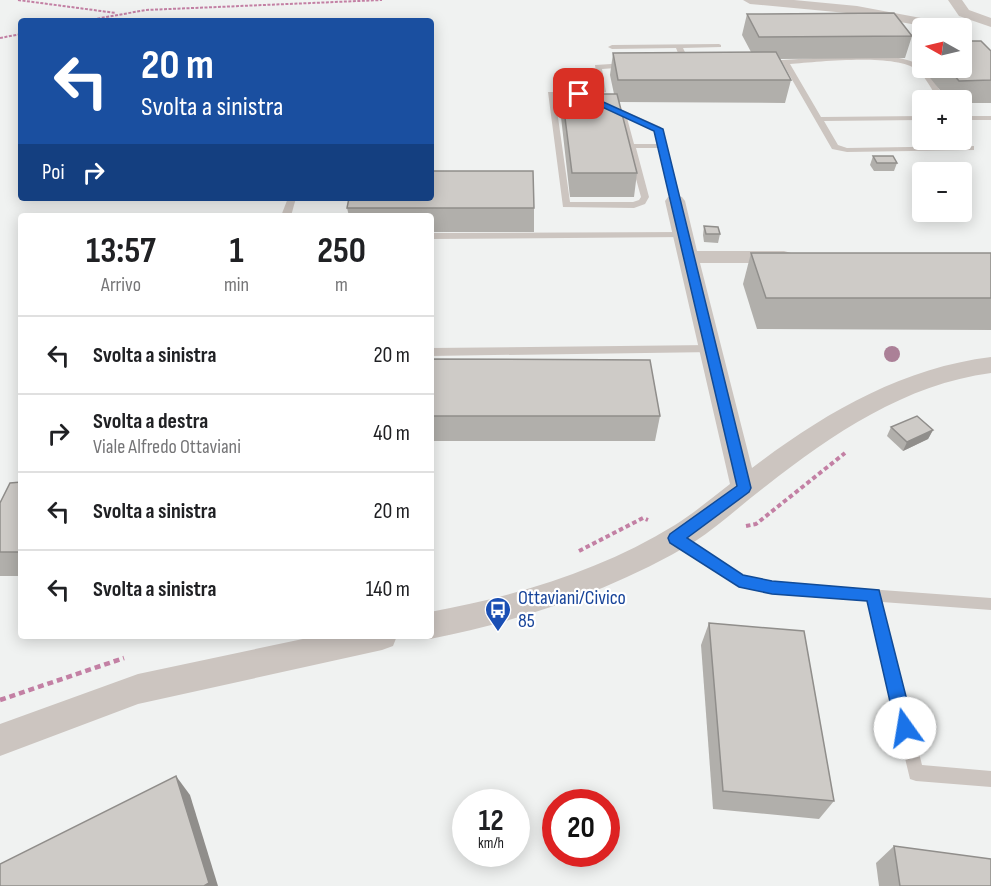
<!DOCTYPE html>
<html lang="it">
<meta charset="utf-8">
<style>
:root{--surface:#fff;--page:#f6f6f6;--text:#202124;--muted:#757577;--line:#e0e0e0}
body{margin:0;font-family:"Sofia Sans Condensed",sans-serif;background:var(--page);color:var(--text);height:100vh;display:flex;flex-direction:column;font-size:22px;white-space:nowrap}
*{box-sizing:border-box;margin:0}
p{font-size:20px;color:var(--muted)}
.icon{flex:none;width:33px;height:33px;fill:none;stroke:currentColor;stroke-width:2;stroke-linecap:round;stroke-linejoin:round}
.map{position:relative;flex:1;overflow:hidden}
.drawer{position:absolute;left:18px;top:213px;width:416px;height:426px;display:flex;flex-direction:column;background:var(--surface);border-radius:6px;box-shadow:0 3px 15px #0003}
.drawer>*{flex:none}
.banner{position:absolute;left:18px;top:18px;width:416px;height:183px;border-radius:6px;box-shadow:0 3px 15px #0003;background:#1a4fa0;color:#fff;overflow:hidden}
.needle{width:39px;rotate:278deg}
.fabs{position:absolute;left:912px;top:18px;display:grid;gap:12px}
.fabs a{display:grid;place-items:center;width:60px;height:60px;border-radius:6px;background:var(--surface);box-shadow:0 3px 15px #0003;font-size:30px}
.speed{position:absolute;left:452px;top:789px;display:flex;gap:12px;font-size:30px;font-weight:700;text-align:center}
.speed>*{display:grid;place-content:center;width:78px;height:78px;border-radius:50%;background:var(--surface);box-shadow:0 3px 15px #0003;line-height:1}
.speed small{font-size:15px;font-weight:400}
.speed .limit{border:9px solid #d22;background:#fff;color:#111}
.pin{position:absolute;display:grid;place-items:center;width:51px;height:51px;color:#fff;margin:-26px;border-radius:12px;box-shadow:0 3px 9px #0006}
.me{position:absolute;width:66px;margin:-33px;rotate:347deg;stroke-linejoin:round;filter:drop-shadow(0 0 4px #0008)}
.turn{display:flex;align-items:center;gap:21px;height:126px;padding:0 24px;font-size:27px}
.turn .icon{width:78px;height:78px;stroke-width:2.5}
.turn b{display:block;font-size:42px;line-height:51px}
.then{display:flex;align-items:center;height:57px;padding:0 24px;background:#0003;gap:12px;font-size:22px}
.eta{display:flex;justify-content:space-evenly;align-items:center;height:102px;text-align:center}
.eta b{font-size:36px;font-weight:700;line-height:42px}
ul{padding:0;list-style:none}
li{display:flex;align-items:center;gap:18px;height:78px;padding:0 24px;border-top:2px solid var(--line)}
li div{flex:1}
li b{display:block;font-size:22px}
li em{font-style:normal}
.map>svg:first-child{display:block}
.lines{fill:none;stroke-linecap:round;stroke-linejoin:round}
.path-far2{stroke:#c380a4;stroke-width:2;stroke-dasharray:3 1.5;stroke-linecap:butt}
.path-far1{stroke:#c380a4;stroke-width:4;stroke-dasharray:4.5 3;stroke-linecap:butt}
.path{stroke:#c380a4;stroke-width:4.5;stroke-dasharray:6 4;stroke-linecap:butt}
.service{fill:#ccc5c0;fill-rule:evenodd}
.minor{fill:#ccc5c0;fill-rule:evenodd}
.tree{fill:#ab8097}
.wall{fill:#b1afab}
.shaded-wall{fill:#908e8b}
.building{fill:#cecbc7;stroke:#908e8b;stroke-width:1.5}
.route{fill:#1a73e8;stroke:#114b97;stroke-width:1.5}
.labels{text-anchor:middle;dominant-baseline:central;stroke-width:4.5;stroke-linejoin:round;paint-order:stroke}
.transit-label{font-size:20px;fill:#164399;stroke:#fff;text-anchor:start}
</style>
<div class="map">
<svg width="991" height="886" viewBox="0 0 991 886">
<rect width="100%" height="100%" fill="#f0f2f1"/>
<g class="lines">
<g class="path-far2">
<path d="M18 0 116 13"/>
<path d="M84 21 146 10 382 0"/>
<path d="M0 38 21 34"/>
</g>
<g class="path-far1">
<path d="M746 526 756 524 845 453"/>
<path d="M579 551 643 518 648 520"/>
</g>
<path class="path" d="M0 700 124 658"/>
<g class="service">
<path d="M719 44 721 45V47L683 48 691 65 687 67 683 65 676 48 612 49 608 47 612 45Z"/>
<path d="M846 56C867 56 908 53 924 69 933 77 939 90 946 100H939C932 91 927 78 917 70 896 53 818 62 790 64L821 117 922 116V120L824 121 838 145 847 148 971 146H974V150L847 152 832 149 783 64 767 65 763 63 767 61Z"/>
<path d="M627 63H630V67L602 69 606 92 599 94 595 65Z"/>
<path d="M548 92H582L661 127 679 201 678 203 675 204 671 201 658 148H636L649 197 645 204 634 208 563 207ZM555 96H578L618 114 641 197 639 200 633 202H570ZM627 118 654 130 657 144H634Z"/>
<rect x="962" y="116" width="29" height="4"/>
<path d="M288 198H296L291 216H281Z"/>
<path d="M683 232 688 235 686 237 430 239V233Z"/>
<path d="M710 345 714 346 715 349 714 352 430 356V348Z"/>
<path d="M676 534 742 576 772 582 991 598V610L882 602 922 765 991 771V787L916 781 910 779 867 601 772 594 739 587 671 543 669 539 671 535Z"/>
</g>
<g class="minor">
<path d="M743 0H794L857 6 953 24 960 28H933L857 14 750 4Z"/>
<path d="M948 0H962L969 10 991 18V27L959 16Z"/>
<path d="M675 195 682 197 685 201 697 251H784L791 253 794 257 791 261 784 263H700L752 468C823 414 901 368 991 357V373C906 384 832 434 766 486 742 504 719 526 694 542 612 591 523 620 430 639L421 636H430V612C516 596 600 571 675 525 694 513 712 498 730 484L665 201 668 197Z"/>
<path d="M317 636H397L393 646 382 650 138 704 0 756V724L138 674Z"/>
</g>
</g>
<circle class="tree" cx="892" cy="354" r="8"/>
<g class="wall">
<path d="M747 14 912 36 905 58 780 59 791 80 785 103 619 102 637 173 634 197H570L561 117 562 94H614L610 75 613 53 751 52 742 35Z"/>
<path d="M991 51V103H962V100H948L918 63 922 52V68H962Z"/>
<path d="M873 156 897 163 894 171H874L870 165Z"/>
<path d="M347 208H534V232H430V216H349Z"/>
<path d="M704 226 720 234 718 243 704 242 703 235Z"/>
<path d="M751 253H991V330L757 329 743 284Z"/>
<path d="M430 359 660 416 655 441H430Z"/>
<path d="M891 427 933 430 928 439 903 451 887 436Z"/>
<path d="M21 482V576H0V503Z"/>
<path d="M709 623 834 801 819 819 713 809 701 645Z"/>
<path d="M894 846 991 886H879L876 863Z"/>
</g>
<g class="shaded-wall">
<path d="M933 430 928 439 903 451 907 442Z"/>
<path d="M176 776 190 795 218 886H204Z"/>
</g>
<g class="building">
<path d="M894 13 912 36 759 37 747 14Z"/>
<path d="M962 41H981L991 51V80L959 81 948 68H962Z"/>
<path d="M776 52 791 80H618L613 53Z"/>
<path d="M562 94H617L637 173H572Z"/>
<path d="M873 156H893L897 163H877Z"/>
<path d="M430 171H533L534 208H347L349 198H430Z"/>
<path d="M704 226 718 227 720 234H706Z"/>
<path d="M751 253H991V298H766Z"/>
<path d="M430 359 650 360 660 416H430Z"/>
<path d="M917 416 933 430 907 442 891 427Z"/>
<path d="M21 482V552H0V503L10 483Z"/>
<path d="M709 623 804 631 834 801 723 791Z"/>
<path d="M176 776 209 883 204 886H0V864Z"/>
<path d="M894 846 991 859V886H900Z"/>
</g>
<path class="route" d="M579 91 663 129 751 488 749 492 687 538 743 575 772 581 879 590 914 728 911 734 905 737 899 734 896 728 867 601 772 594 739 587 670 543 668 538 670 534 737 486 654 131 576 95 575 94Z"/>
<defs>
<symbol id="bus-pin" viewBox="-11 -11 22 30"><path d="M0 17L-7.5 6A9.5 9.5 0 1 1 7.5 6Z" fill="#1a4fb4" stroke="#fff"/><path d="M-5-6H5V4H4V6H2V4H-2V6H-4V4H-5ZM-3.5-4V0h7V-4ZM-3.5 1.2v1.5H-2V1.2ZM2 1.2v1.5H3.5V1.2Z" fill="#fff"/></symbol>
</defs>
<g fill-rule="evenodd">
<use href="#bus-pin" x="483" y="595" width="30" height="40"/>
</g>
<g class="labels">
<g class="transit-label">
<text x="518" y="598">Ottaviani/Civico<tspan x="518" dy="23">85</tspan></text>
</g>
</g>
</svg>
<div class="fabs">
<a><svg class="needle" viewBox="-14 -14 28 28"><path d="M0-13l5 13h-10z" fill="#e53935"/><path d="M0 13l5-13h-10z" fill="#757577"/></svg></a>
<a>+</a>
<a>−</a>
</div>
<div class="speed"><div>12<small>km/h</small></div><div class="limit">20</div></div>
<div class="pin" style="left:579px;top:94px;background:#d93025"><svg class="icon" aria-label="arrive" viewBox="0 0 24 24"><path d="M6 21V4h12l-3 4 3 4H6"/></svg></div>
<svg class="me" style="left:905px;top:728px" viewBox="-20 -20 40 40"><circle r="19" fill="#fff"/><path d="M0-13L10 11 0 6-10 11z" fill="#1a73e8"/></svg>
<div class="banner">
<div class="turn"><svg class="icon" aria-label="left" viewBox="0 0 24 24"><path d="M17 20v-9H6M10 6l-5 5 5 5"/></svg><div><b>20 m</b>Svolta a sinistra</div></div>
<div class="then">Poi<svg class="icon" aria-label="right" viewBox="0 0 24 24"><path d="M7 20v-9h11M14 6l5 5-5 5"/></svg></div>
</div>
<section class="drawer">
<div class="eta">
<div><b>13:57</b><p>Arrivo</p></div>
<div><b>1</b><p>min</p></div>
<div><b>250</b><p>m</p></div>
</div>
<ul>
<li><svg class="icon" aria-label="left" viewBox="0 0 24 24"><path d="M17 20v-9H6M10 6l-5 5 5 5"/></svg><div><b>Svolta a sinistra</b></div><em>20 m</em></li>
<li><svg class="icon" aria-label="right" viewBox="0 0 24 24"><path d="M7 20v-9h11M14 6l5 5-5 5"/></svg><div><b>Svolta a destra</b><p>Viale Alfredo Ottaviani</p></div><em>40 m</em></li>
<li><svg class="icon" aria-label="left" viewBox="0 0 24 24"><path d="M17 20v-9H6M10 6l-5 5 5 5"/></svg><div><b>Svolta a sinistra</b></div><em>20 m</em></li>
<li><svg class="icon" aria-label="left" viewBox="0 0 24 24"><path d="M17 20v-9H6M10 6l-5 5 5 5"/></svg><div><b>Svolta a sinistra</b></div><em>140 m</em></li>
</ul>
</section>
</div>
